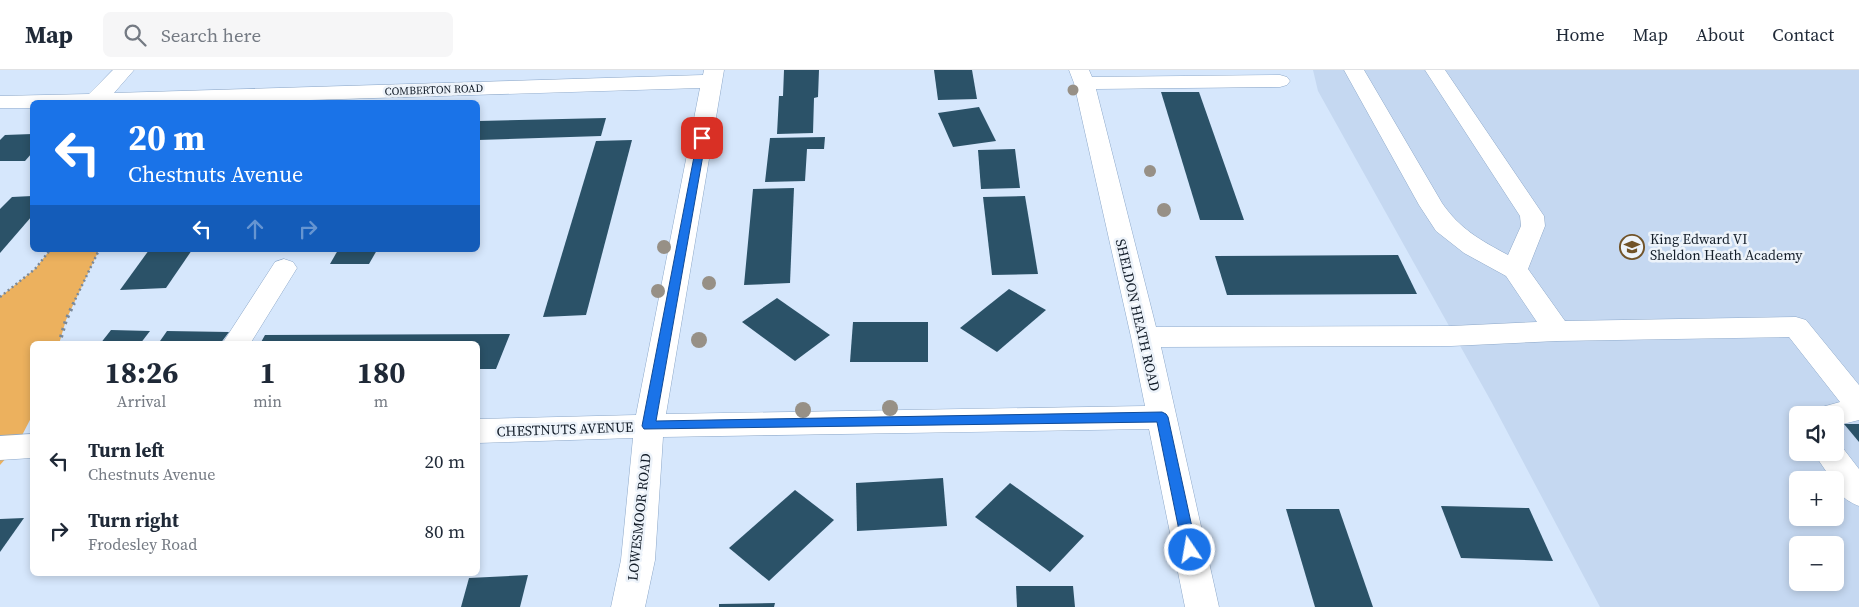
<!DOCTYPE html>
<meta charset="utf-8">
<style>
:root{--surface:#fff;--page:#f6f6f7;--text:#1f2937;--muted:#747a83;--line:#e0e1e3}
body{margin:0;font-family:"Source Serif 4",serif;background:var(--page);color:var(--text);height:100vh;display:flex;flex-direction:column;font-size:19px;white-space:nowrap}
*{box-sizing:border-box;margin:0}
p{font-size:16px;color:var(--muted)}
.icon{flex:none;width:28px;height:28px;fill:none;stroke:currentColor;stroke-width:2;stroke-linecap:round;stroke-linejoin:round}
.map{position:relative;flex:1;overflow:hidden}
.drawer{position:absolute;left:30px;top:271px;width:450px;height:235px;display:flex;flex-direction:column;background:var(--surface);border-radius:8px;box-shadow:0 2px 8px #0003}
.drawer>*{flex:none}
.hud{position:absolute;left:30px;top:30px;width:450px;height:152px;border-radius:8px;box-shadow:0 2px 8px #0003;background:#1a73e8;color:#fff;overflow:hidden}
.controls{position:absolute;left:1789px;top:336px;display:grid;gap:10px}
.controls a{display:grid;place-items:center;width:55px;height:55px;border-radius:8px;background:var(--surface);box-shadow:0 2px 8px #0003;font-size:25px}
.pin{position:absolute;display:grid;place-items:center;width:42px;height:42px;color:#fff;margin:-21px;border-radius:10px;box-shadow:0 2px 8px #0006}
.me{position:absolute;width:55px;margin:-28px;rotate:348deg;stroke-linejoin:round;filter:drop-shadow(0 0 4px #0008)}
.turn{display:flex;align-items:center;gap:18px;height:105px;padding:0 15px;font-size:22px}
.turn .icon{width:65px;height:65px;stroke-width:2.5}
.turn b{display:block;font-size:35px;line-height:42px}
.lanes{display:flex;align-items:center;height:48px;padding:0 15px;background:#0003;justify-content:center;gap:25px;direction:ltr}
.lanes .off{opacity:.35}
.eta{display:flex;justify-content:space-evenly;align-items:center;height:85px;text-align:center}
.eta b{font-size:30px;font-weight:700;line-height:35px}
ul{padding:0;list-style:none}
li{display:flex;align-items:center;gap:15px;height:70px;padding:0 15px}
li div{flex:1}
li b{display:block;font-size:19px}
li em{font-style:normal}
header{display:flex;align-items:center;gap:30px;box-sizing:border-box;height:70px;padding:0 25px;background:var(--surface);border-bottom:1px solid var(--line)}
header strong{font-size:24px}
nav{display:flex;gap:28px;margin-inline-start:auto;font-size:18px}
.search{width:350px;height:45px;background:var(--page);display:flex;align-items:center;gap:12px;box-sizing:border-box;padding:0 18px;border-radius:8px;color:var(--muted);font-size:19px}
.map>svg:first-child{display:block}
.built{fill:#c5d8f1;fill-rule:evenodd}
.green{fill:#ecb15e}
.building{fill:#2b5268}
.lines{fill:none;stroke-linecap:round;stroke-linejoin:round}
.minor-casing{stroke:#8da8c9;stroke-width:1}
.path-far1{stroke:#7a8898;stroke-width:2.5;stroke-dasharray:2 3;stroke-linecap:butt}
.path{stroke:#7a8898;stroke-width:4;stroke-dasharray:2.5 4.5;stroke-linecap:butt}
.minor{fill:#fff;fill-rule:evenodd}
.tree{fill:#979086}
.route{fill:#1a73e8;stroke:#114b97}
.labels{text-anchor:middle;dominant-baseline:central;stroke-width:5;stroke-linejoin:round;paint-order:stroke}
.far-street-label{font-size:11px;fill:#121c28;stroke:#edf3fa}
.poi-label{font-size:14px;fill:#121c28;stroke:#edf3fa;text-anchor:start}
.street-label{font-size:14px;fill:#121c28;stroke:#edf3fa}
</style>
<header>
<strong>Map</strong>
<div class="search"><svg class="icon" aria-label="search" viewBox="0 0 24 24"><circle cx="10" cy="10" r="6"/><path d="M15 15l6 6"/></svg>Search here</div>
<nav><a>Home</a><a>Map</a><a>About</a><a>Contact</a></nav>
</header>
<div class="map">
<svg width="1859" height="537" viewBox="0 0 1859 537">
<rect width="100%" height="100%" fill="#d6e7fc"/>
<path class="built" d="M1313 0H1859V537H1600L1492 333 1318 21ZM1798 345H1835V382H1798ZM1798 410H1835V448H1798ZM1798 475H1835V512H1798Z"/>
<path class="green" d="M50 180H99L66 250 59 274H32V346L16 377 0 395V227L35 199Z"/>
<g class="building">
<path d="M784 0H819L818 27 814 28 813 63 777 64 779 26H783Z"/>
<path d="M934 0H972L977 29 938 30Z"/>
<path d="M1161 22H1199L1244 150H1200Z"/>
<path d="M979 37 996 71 953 77 938 43Z"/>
<path d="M606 48 601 66 478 70V51Z"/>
<path d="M32 64V83L25 91H0V70L5 65Z"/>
<path d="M825 67 824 79H807L805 111 765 112 770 68Z"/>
<path d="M632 70 586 245 543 247 596 71Z"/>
<path d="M1015 79 1020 118 981 119 978 80Z"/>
<path d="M794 118 790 213 744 215 753 119Z"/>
<path d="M32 126V146L0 183V139L12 127Z"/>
<path d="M1025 126 1038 204 992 205 983 127Z"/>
<path d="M149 180H192L166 218 120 220Z"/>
<path d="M259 180H300V182H258Z"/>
<path d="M338 180H377L369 194H330Z"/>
<path d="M1398 185 1417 224 1227 225 1215 186Z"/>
<path d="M1009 219 1046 240 997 282 960 258Z"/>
<path d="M777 228 830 265 795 291 742 252Z"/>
<path d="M853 252H928V292H850Z"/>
<path d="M111 260 150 261 140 274H100Z"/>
<path d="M167 261 229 262 220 274H158Z"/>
<path d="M510 264 496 299H478V274H260L265 265Z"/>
<path d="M1844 354H1859V372Z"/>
<path d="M943 408 947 456 857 461 856 413Z"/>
<path d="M1010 413 1084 466 1050 502 975 447Z"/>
<path d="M795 420 834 450 769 511 729 478Z"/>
<path d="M1441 436 1529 438 1553 491 1461 488Z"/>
<path d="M1286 439H1339L1373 537H1315Z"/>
<path d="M24 448 0 482V449Z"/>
<path d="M528 505 520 537H461L469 508Z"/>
<path d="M1016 516H1073L1075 537H1017Z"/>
<path d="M775 533 774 537H719V534Z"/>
</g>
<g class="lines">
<defs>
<g id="minor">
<path d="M113 0H134L114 23 703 5 704 0H724L666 344 1145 336 1131 267 1074 13 1069 0H1089L1092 7 1280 5 1287 7 1290 11 1287 15 1280 17 1096 19 1156 257 1451 256 1537 252 1506 206 1464 183 1436 161 1419 135 1344 0H1364L1442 133C1460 159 1480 170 1508 185L1521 156 1520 146 1425 0H1445L1544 146 1545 156 1528 199 1565 251 1796 247 1806 250 1859 315V350L1835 356V345H1817L1822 337 1840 332 1789 267 1557 271 1451 276 1161 277 1219 537H1185L1149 359 663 367 655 490 645 537H611L621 490 633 368 478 373V349L636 345 700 18 246 32H32V38H0V26L89 24Z"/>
<path d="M284 189 293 192 297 198 250 274H222L275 192Z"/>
<path d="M32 364V388L0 390V366Z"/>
<path d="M1835 372 1839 373 1859 399V436C1848 432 1835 423 1835 410H1832L1813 382H1835Z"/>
</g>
</defs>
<use href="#minor" class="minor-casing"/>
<g class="path-far1">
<path d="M0 227 35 199 50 180"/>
<path d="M73 234 99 180"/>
</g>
<path class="path" d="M59 274 66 250 74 233"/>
<use href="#minor" class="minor"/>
</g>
<g class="tree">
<circle cx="1073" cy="20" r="5.5"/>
<circle cx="689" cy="72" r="6"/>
<circle cx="1150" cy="101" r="6"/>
<circle cx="1164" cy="140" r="7"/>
<circle cx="664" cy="177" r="7"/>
<circle cx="709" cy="213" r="7"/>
<circle cx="658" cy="221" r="7"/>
<circle cx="699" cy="270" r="8"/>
<circle cx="890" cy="338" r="8"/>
<circle cx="803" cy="340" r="8"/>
</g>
<path class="route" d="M698 66H702L706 68 656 351 1162 342 1166 344 1168 347 1197 480 1195 484 1190 486 1185 484 1183 480 1157 352 644 359 642 356Z"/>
<defs>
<symbol id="school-ring" viewBox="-11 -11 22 22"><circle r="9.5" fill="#edf3fa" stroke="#715328" stroke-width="1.5"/><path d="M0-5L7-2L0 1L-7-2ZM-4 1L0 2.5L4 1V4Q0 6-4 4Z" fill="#715328"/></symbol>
</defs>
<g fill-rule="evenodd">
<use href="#school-ring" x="1618" y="163" width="28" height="28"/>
</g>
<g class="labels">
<g class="far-street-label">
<text transform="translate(434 20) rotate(-2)">COMBERTON ROAD</text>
</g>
<g class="poi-label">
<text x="1650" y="169">King Edward VI<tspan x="1650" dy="16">Sheldon Heath Academy</tspan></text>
</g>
<g class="street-label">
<text transform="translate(1138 245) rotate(77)">SHELDON HEATH ROAD</text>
<text transform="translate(565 359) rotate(-2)">CHESTNUTS AVENUE</text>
<text transform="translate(639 447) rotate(-84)">LOWESMOOR ROAD</text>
</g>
</g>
</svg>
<div class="controls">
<a><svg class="icon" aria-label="sound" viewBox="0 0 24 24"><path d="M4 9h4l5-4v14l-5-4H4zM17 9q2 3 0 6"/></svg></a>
<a>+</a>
<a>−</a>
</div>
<div class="pin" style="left:702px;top:68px;background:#d93025"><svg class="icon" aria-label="arrive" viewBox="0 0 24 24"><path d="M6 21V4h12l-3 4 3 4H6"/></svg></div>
<svg class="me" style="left:1190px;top:480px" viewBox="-20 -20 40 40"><circle r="17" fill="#1a73e8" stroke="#fff" stroke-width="3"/><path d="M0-11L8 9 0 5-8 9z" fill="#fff"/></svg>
<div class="hud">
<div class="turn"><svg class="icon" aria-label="left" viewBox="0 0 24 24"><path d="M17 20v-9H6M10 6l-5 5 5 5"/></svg><div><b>20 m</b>Chestnuts Avenue</div></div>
<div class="lanes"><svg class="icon" aria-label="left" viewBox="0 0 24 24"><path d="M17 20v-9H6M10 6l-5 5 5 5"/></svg><svg class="icon off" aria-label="ahead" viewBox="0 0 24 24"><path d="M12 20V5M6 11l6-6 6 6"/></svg><svg class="icon off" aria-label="right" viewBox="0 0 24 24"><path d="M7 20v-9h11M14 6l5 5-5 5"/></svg></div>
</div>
<section class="drawer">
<div class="eta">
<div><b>18:26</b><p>Arrival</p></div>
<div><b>1</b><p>min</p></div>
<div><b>180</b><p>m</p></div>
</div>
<ul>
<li><svg class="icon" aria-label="left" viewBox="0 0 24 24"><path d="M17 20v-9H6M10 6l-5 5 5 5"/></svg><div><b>Turn left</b><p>Chestnuts Avenue</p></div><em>20 m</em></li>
<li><svg class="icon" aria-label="right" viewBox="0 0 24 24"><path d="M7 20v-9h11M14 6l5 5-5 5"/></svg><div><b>Turn right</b><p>Frodesley Road</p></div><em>80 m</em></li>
</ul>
</section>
</div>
